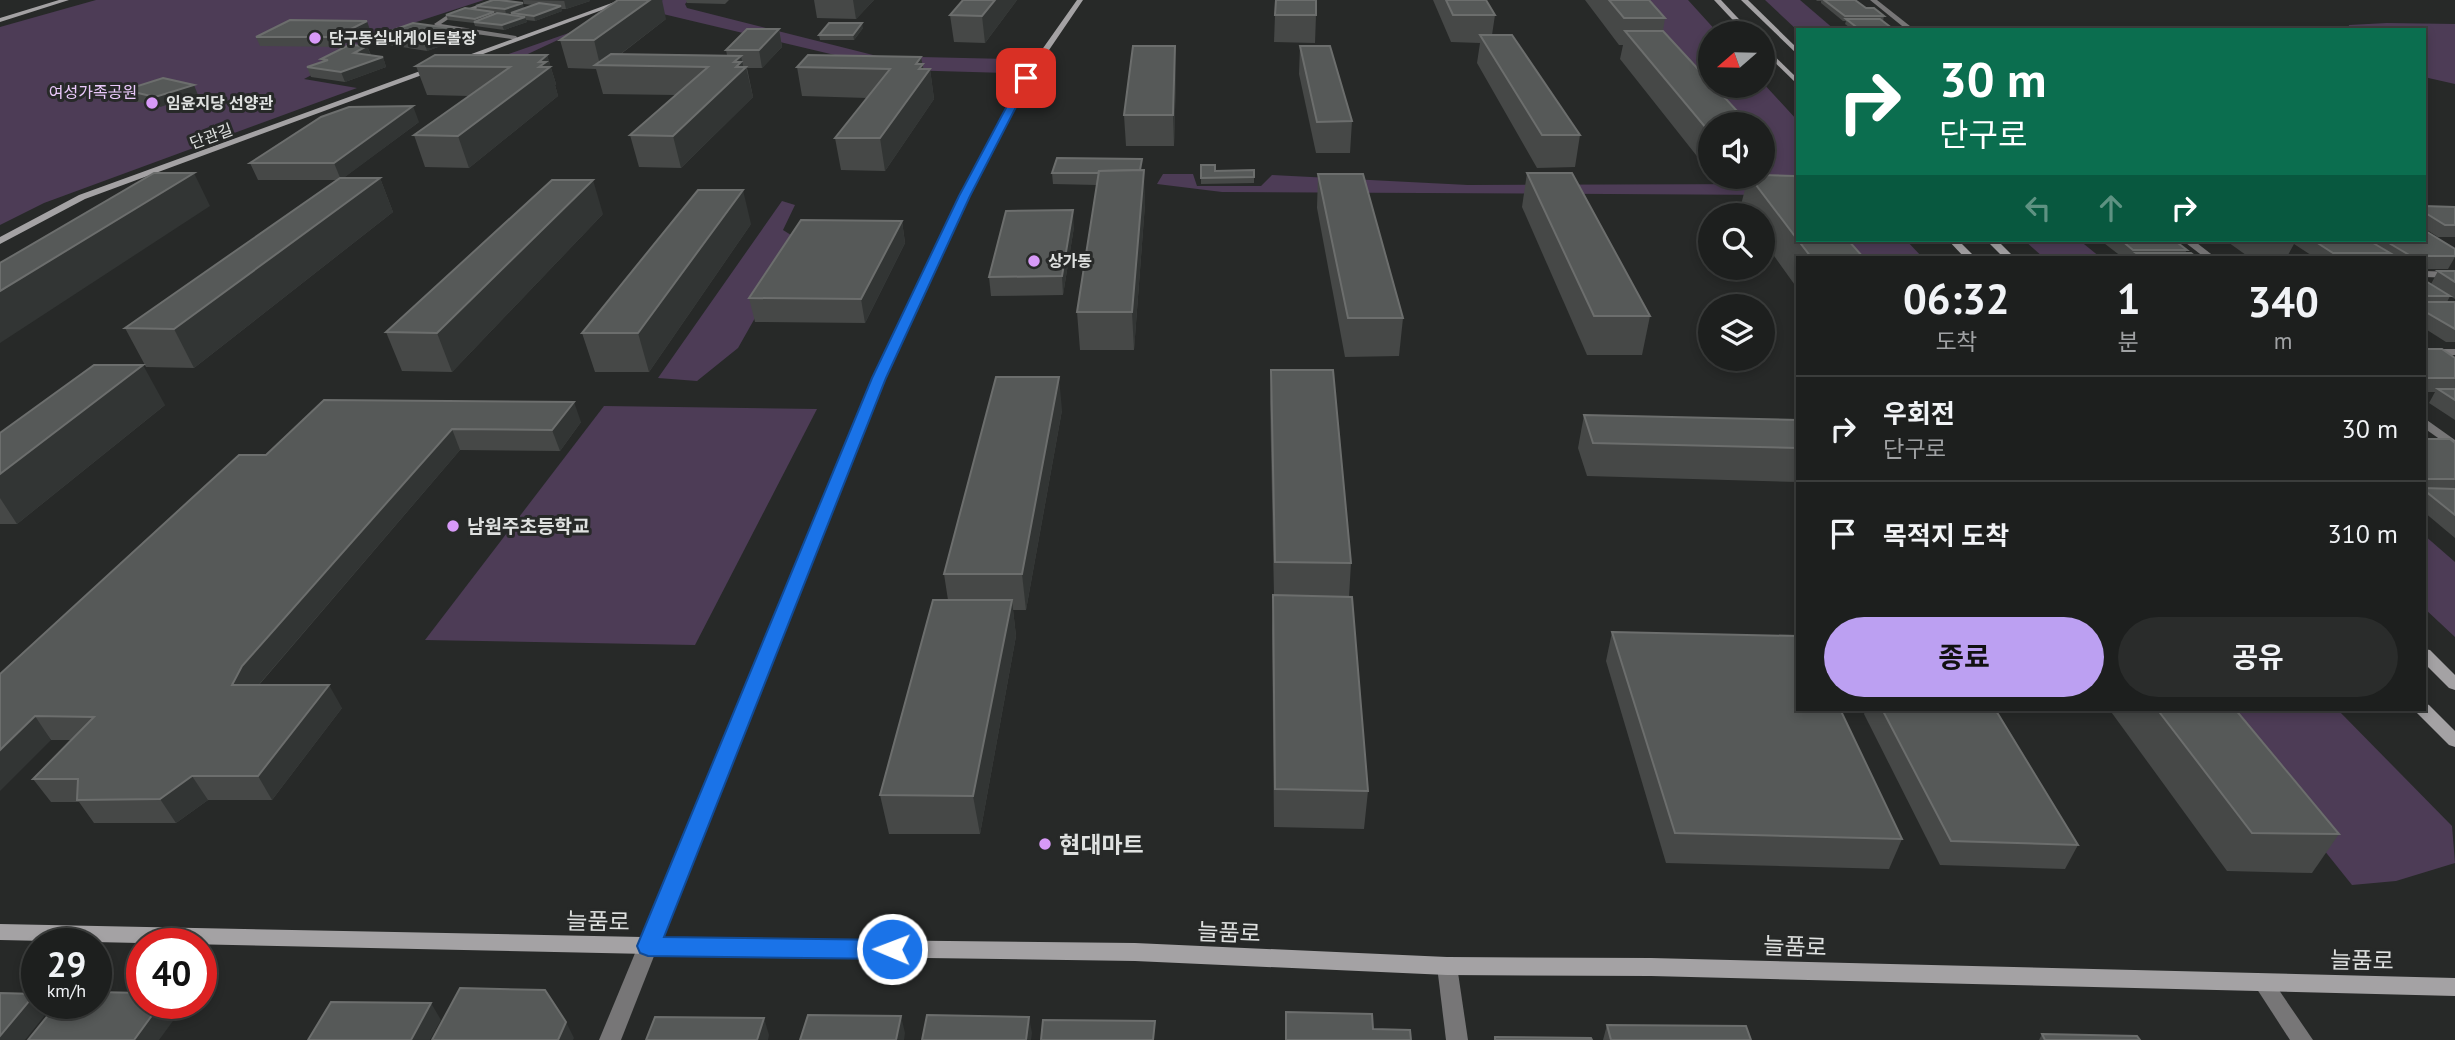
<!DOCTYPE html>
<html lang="ko">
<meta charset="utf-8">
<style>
:root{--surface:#1d1f1e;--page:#2a2c2b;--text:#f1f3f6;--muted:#a0a2a4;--line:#3b3d3c;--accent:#bca0f2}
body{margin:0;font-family:"PT Sans","Noto Sans KR",sans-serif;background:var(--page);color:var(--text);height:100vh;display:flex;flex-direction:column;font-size:26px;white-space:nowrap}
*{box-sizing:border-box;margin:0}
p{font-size:23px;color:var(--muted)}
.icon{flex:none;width:38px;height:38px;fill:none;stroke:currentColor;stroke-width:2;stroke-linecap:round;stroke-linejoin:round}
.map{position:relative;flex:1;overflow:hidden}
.sheet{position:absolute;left:1796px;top:256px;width:630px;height:455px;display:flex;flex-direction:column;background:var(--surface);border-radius:0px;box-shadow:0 4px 10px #0003,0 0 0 2px var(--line)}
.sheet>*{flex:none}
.hud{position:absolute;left:1796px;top:28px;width:630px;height:214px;border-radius:0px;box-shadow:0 4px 10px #0003,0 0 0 2px var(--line);background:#0b6e4f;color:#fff;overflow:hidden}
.needle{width:46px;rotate:250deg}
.tools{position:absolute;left:1698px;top:21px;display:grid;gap:14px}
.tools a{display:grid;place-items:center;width:77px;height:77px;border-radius:50%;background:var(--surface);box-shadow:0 4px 10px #0003,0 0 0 2px var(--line);font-size:35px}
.speed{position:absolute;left:21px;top:928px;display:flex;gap:14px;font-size:35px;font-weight:700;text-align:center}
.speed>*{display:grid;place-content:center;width:91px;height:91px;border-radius:50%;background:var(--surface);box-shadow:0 4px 10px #0003,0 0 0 2px var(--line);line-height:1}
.speed small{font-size:18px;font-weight:400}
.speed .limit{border:10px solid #d22;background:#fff;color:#111}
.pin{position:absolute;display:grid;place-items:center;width:60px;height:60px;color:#fff;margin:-30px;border-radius:14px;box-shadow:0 4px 10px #0006}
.me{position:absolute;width:77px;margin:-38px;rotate:271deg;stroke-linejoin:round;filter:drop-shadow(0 0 5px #0008)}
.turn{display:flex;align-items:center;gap:24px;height:147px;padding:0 28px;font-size:32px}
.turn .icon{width:91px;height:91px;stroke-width:2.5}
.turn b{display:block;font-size:49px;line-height:60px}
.lanes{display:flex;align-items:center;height:66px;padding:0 28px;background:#0003;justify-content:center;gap:35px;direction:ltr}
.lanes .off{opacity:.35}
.eta{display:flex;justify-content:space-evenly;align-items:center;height:119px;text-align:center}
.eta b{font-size:42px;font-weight:700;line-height:49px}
.action{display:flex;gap:14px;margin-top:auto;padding:14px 28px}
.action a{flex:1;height:80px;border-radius:42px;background:var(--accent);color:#111;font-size:28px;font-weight:700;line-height:80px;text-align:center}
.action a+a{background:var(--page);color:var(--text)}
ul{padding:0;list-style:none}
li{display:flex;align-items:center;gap:21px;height:105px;padding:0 28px;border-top:2px solid var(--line)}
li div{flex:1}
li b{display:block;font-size:26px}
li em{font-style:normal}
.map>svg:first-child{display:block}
.green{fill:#4d3c56}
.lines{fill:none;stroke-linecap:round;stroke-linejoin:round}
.lane{fill:#777677;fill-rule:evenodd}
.street{fill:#777677;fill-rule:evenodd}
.secondary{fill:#a4a2a4;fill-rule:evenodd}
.wall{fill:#464847}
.shaded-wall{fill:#323534}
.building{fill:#565958;stroke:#6c6e6d;stroke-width:2}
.route{fill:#1a73e8;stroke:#114b97;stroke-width:2}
.poi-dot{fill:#d89af8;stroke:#272928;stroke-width:2.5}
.labels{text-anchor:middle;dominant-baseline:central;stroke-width:6;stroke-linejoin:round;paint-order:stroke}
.far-poi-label{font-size:16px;font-weight:bold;fill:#dfe1e0;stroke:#272928;text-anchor:start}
.far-park-label{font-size:16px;fill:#eac9fb;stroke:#272928}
.far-street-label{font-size:16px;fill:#dfe1e0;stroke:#272928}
.poi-label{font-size:19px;font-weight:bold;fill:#dfe1e0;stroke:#272928;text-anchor:start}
.near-poi-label{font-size:23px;font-weight:bold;fill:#dfe1e0;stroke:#272928;text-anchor:start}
.near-street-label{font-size:23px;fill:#dfe1e0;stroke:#272928}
</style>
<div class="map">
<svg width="2455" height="1040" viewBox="0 0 2455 1040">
<rect width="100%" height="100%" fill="#272928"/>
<g class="green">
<path d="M96 0H484L407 25 304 79 357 88 44 203 0 225V27Z"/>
<path d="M663 0H689L685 4 687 8 877 56 1008 59 1007 73 867 69 839 56 663 14 626 17 560 39 500 67H472Z"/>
<path d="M1631 0H1688L1718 33H1710V86H1762V82L1797 120V208L1785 195 1222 192 1157 184 1163 174H1193L1197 186H1261L1272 175 1468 185 1776 184 1762 166V124H1729Z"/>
<path d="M1765 0H1800L1835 30H1797Z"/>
<path d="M2387 23 2455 24V84L2424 77V30H2348L2349 25Z"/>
<path d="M782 201 795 205 783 230 799 240 738 348 697 381 658 378Z"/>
<path d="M1824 240H1906L1922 257H1839Z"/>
<path d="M2024 240H2079L2100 257H2043Z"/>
<path d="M604 406 817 409 695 645 425 640Z"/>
<path d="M2424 535 2455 562V637L2424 608Z"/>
<path d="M2211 709H2337L2452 826 2455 863 2396 881 2352 885Z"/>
</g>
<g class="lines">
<g class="lane">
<path d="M492 0H501L450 18 441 24 516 36 519 40 440 29 434 24 446 16Z"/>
<path d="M1870 0H1877L1915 30H1907Z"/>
<path d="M2182 240H2193L2215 257H2204Z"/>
<path d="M2424 271 2455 272V278L2424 277Z"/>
<rect x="2424" y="349" width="31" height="6"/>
<path d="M2424 418 2455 440V450L2424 428Z"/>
</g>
<g class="street">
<path d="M648 938 655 940 658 946 621 1040H599L638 946 641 940Z"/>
<path d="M1447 957 1454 960 1457 966 1468 1040H1446L1437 966 1440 960Z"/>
<path d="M2263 974 2270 977 2313 1040H2290L2253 983 2256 977Z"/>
</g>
<g class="secondary">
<path d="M59 0H69L0 22V18Z"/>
<path d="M620 0H629L459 63 452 61Z"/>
<path d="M1077 0H1083L1030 78 970 196 885 378 661 938 1135 943 1447 957 1651 958 2455 978V996L1651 976 1447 975 1135 961 648 954 0 940V924L642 937 873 378 960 196 1022 78Z"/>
<path d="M1714 0H1721L1752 33H1745Z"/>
<path d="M1741 0H1748L1797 48V54Z"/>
<path d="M1762 44 1797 78V84L1762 50Z"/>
<path d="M434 66 441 68 85 199 0 244V237L79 195Z"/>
<path d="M1948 240H1958L1975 257H1964Z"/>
<path d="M1986 240H1997L2014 257H2003Z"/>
<path d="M2424 649 2430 650 2455 675V690L2449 688 2424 663Z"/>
<path d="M2424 703 2429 705 2455 731V747L2449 745 2417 713 2415 709H2424Z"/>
</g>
</g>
<g class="wall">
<path d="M523 0 590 1 566 9H561L562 11 535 21 526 20 527 22 504 30 475 26 474 23 448 20 446 15 478 10 476 6 524 8 506 14 494 12 495 14 512 15 511 13 533 5 524 4Z"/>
<path d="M686 0H729L725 4 687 3Z"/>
<path d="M814 0H874L856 19 817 18Z"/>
<path d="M1017 0 985 43 954 42 950 15Z"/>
<path d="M1433 0H1486L1495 15 1492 35 1580 135 1575 167 1537 168 1477 63 1480 43 1451 42Z"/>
<path d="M1511 0H1649L1665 18 1663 31 1710 124V160H1700L1620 59 1623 45H1619L1585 0Z"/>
<path d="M1816 0H1855L1866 8 1884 16 1883 21 1893 30H1853L1845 24 1846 21H1843L1821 3V1H1817Z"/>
<path d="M1275 15H1316L1315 43 1274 42Z"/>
<path d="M666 19 621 54 727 55 726 50 779 29 782 47 762 68H747L753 97 681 168 639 167 630 135 675 95 603 94 596 69 568 68 560 40Z"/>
<path d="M863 28 854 40H820L819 35Z"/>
<path d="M370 30 339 47 260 46 256 37Z"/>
<path d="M379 35 460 39 427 51 383 44Z"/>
<path d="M367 46 371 55 383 57 386 67 345 82 311 77 307 67 322 62 321 59Z"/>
<path d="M1300 46 1352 121 1350 153H1316L1299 74Z"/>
<path d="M547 55 556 84 555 85 558 96 469 168 425 167 414 135 469 96 427 95 416 66Z"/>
<path d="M922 64 924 69H930L934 99 885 171 841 170 835 138 867 98 802 96 797 67Z"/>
<path d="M1176 75 1174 146H1126L1124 115Z"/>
<path d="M125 90 198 95 160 107 130 100Z"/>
<path d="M419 122 343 178H380L393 212 194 368 146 367 125 328 337 180H258L250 163Z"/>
<path d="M1201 165 1215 171 1254 170V183L1201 184Z"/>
<path d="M1143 170 1145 204 1134 350H1080L1077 312 1097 185 1053 184 1052 173Z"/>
<path d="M1527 173 1650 316 1642 355H1587L1522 207Z"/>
<path d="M1318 174 1403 318 1399 356 1345 357 1317 208Z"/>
<path d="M1748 177 1797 179V240H1848L1863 257H1797V288L1762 239V215H1745L1740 209Z"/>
<path d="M2424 206 2455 207V237H2438L2424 228Z"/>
<path d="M603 214 452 372 402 371 386 332Z"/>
<path d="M902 221 905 243 865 323 755 322 749 298Z"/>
<path d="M751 224 649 372H595L582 333Z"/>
<path d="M1074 227 1063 295 991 296 989 277Z"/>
<path d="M2100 240H2180L2178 244 2187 250 2185 253 2196 257H2122Z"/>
<path d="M2225 240H2424L2455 249V257L2448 269H2424V257H2314L2294 244 2288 255H2246Z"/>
<path d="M2438 271H2455V299L2431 284Z"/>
<path d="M2424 280 2450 296 2447 302H2455V342H2446L2424 328Z"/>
<path d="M2424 349 2455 358V420L2429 403 2435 392H2424Z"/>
<path d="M1271 370 1351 563 1349 597 1368 791 1364 829 1274 827 1272 631 1274 595 1270 402Z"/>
<path d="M324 400 581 422 560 451 460 450 259 685 342 708 272 800H208L176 823H94L79 802H51L33 779 72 740H51L0 674 266 455Z"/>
<path d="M165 405 17 524H0V433Z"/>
<path d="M1062 410 1026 610H1013L1016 636 980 834H889L880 795 948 600 944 574Z"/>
<path d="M1584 415 1797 420V482L1587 476 1578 448Z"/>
<path d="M2424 439 2455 443V538L2424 512Z"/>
<path d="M1612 632 1902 839 1889 869 1666 863 1606 661Z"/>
<path d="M1866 709H1995L2078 845 2065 869 1940 865 1864 714Z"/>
<path d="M2109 709H2235L2339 834 2312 873 2227 871Z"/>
<path d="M1607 1025 1751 1040H1603Z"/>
<path d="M2042 1034 2140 1040H2039Z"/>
</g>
<g class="shaded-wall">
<path d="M564 0H590V1L566 9Z"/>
<path d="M650 0H662L666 19 606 65H600L594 40Z"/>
<path d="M853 0H874L856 19Z"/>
<path d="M995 0H1017L985 43 982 16Z"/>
<path d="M523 3 524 8 506 14 505 9Z"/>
<path d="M561 6 562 11 535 21 534 16Z"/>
<path d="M494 12 496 17 476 22 475 19Z"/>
<path d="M525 17 527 22 504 30 502 25Z"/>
<path d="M367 21 370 30 339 47 335 37Z"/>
<path d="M862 23 863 28 854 40 853 35Z"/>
<path d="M457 29 460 39 427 51 424 41Z"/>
<path d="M779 29 782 47 762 68 759 50Z"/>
<path d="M367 46 371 56 354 53Z"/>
<path d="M1175 46 1176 75 1174 146 1173 115Z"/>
<path d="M547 55 556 84 555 85 558 96 469 168 458 136 539 62Z"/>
<path d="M741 56 744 70 746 67 753 97 681 168 673 136 734 62Z"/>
<path d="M383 57 386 67 345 82 341 72Z"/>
<path d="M921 57 925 77 930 69 934 99 885 171 880 138 916 64Z"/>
<path d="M194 85 198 95 160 107 155 97Z"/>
<path d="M413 106 419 122 341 180 334 163Z"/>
<path d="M1144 170 1145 204 1134 350 1132 312Z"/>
<path d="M194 173 210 206 0 343V291Z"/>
<path d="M380 178 393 212 194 368 174 329Z"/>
<path d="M593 180 603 214 452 372 437 333Z"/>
<path d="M743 190 751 224 649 372 638 333Z"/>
<path d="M1073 210 1074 227 1063 295 1062 276Z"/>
<path d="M902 221 905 243 865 323 861 299Z"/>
<path d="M143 365 165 405 17 524 0 498V474Z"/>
<path d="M1059 377 1062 410 1026 610 1022 574Z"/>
<path d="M574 402 581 422 560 451 552 430Z"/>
<path d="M452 429 460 450 255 689 232 685 242 666Z"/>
<path d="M1012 600 1016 636 980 834 973 796Z"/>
<path d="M329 685 342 708 272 800 258 776Z"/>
<path d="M35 716 51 740 0 791V750Z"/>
<path d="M192 776 208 800 176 823 160 799Z"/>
<path d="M35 994 37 996V1003H43L49 1010 25 1040H0V1036Z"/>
<path d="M161 1003H176L181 1010 159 1040H134Z"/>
<path d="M431 1003 441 1020 430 1040H411Z"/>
<path d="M901 1016 905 1033 904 1040H896Z"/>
<path d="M1029 1017 1032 1033 1031 1040H1026Z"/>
<path d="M764 1018 769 1035 768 1040H757Z"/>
<path d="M566 1022 574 1038 573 1040H558Z"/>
</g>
<g class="building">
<path d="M493 0H499L523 3 505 9 476 6Z"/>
<path d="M618 0H650L594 40H560Z"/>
<path d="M963 0H995L982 16 950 15Z"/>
<path d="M1276 0H1316V15H1275Z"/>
<path d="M1446 0H1486L1495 15H1453Z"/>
<path d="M1609 0H1649L1665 18H1624Z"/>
<path d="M1824 0H1855L1866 8H1874L1884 16H1845Z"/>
<path d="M539 3 561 6 534 16 511 13Z"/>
<path d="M465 8 494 12 475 19 446 15Z"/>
<path d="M497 13 525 17 502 25 474 22Z"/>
<path d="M1846 19H1880L1893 29H1859Z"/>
<path d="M290 20 367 21 335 37H256Z"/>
<path d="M413 23 457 29 424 41 379 35Z"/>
<path d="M829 23H862L853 35H819Z"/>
<path d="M747 29H779L759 50H726Z"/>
<path d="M1625 31H1663L1710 82V86H1714L1749 124H1710V128H1706Z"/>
<path d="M1480 35H1512L1580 135H1542Z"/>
<path d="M349 45 367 46 354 53 383 57 341 72 307 67 328 60 321 59Z"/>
<path d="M1133 46H1175L1173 115H1124Z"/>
<path d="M1300 46H1330L1352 121 1317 122Z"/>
<path d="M611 54 741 56 734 62H741L736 67H746L673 136 630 135 708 67 595 65Z"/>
<path d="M435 55H547L539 62H546L539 67H550L458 136 414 135 510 67 416 66Z"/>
<path d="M808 55 921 57 916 64H923L919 69H930L880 138H835L890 69 797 67Z"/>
<path d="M163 78 194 85 155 97 125 90Z"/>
<path d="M413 106 334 163H250L321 117 349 107Z"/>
<path d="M1057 158 1142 159 1140 170 1099 171 1098 173H1052Z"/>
<path d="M1201 165H1215V171L1254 170V177L1201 178Z"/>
<path d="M1144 170 1132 312H1077L1099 171Z"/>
<path d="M154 173H194L0 291V263Z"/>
<path d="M1527 173H1572L1650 316H1594Z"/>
<path d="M1318 174H1363L1403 318H1348Z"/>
<path d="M1762 175 1794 176 1797 179V239L1750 177H1762Z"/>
<path d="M340 178H380L174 329 125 328Z"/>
<path d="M552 180H593L437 333 386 332Z"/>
<path d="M698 190H743L638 333H582Z"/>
<path d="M2424 206 2455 207V225H2445L2424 212Z"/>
<path d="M1073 210 1062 276 989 277 1006 211Z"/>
<path d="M801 220 902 221 861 299 749 298Z"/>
<path d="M2424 230 2455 249V256H2411L2384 240H2424Z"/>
<path d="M1798 240H1848L1863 257H1811Z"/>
<path d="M2121 240H2174L2187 250H2133Z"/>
<path d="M2249 240H2290L2294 242H2252Z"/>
<path d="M2313 240H2368L2390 253H2333Z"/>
<path d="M2136 253H2191L2196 257H2142Z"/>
<path d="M2438 271H2455V282Z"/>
<path d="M2424 280 2450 296H2424Z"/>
<path d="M2424 302H2455V329L2424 311Z"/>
<path d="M2424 349H2442L2455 358V378H2424Z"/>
<path d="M94 365H143L0 474V433Z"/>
<path d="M1271 370H1333L1351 563 1275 562Z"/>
<path d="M996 377H1059L1022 574H944Z"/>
<path d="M2438 389H2455V400Z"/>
<path d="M324 400 574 402 552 430 452 429 242 666 232 685H329L258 776H192L160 799 77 800 78 779H33L94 717 35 716 0 750V674L239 455H266Z"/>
<path d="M1584 415 1797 420V448L1593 443Z"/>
<path d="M2424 439H2450L2455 443V479H2424Z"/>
<path d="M2424 488 2455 489V515L2424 490Z"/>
<path d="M1273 595 1352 597 1368 791 1275 789Z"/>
<path d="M933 600H1012L973 796 880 795Z"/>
<path d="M1612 632 1797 636V709H1840L1902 839 1675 833Z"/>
<path d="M1882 709H1995L2078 845 1951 841Z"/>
<path d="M2157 709H2235L2339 834 2252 833Z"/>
<path d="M460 988 545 990 566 1022 558 1040H432Z"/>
<path d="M96 992 142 993V1003H161L134 1040H28L58 1003H96Z"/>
<path d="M0 993 35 994 0 1036Z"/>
<path d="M331 1002 431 1003 411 1040H308Z"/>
<path d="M1286 1012 1372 1014 1373 1029 1410 1030 1411 1040H1286Z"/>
<path d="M808 1015 901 1016 896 1040H800Z"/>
<path d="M927 1015 1029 1017 1026 1040H922Z"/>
<path d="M655 1017 764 1018 757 1040H646Z"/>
<path d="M1043 1020 1155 1021 1153 1040H1041Z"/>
<path d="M1607 1025 1746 1026 1751 1040H1611Z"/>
<path d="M2042 1034 2137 1036 2140 1040H2045Z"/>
<path d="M1495 1037 1591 1038 1592 1040H1495Z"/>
</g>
<path class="route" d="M1026 76 1031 78 970 196 886 378 664 937 892 940 900 942 903 949 900 956 892 959 648 956 640 953 637 946 872 378 959 196 1022 78Z"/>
<g class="poi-dot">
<circle cx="315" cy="38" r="7"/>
<circle cx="152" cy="103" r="7"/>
<circle cx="1034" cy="261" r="7"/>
<circle cx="453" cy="526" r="7"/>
<circle cx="1045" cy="844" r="7"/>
</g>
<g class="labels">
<g class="far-poi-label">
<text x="329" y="38">단구동실내게이트볼장</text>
<text x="166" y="103">임윤지당 선양관</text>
<text x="1048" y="261">상가동</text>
</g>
<g class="far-park-label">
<text x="93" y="92">여성가족공원</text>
</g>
<g class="far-street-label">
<text transform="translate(211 136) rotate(-20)">단관길</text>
</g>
<g class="poi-label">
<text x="467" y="526">남원주초등학교</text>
</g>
<g class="near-poi-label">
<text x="1059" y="844">현대마트</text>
</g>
<g class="near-street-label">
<text transform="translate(598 921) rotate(1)">늘품로</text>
<text transform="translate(1229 932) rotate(2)">늘품로</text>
<text transform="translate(1795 946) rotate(2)">늘품로</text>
<text transform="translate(2362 960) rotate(1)">늘품로</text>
</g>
</g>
</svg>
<div class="tools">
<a><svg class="needle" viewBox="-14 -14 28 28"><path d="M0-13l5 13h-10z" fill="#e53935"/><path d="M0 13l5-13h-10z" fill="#a0a2a4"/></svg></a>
<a><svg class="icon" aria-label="sound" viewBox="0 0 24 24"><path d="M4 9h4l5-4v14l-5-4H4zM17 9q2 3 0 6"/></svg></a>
<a><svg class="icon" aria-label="search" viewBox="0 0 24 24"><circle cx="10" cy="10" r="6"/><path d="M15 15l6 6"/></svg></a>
<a><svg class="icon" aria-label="layers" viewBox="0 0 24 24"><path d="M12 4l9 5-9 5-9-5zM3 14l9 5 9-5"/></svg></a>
</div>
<div class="speed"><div>29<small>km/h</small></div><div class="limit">40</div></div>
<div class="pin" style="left:1026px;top:78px;background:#d93025"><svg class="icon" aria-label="arrive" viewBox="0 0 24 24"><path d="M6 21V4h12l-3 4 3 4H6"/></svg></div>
<svg class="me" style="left:892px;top:949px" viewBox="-20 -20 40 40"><circle r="17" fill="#1a73e8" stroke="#fff" stroke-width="3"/><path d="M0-11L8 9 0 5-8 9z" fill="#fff"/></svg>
<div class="hud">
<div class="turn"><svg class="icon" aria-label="right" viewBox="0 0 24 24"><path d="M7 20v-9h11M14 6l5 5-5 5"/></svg><div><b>30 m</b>단구로</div></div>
<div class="lanes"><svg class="icon off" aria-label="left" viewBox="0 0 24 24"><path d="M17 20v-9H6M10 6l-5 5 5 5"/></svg><svg class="icon off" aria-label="ahead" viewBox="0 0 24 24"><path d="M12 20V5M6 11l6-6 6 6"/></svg><svg class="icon" aria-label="right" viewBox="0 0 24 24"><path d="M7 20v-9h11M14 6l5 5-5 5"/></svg></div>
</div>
<section class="sheet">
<div class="eta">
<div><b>06:32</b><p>도착</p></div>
<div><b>1</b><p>분</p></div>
<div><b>340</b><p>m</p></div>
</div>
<ul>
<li><svg class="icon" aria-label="right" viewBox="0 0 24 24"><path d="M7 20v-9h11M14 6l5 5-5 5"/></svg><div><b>우회전</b><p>단구로</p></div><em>30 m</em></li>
<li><svg class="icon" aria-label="arrive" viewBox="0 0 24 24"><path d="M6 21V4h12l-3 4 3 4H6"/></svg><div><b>목적지 도착</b></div><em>310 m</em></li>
</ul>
<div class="action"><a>종료</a><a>공유</a></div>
</section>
</div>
